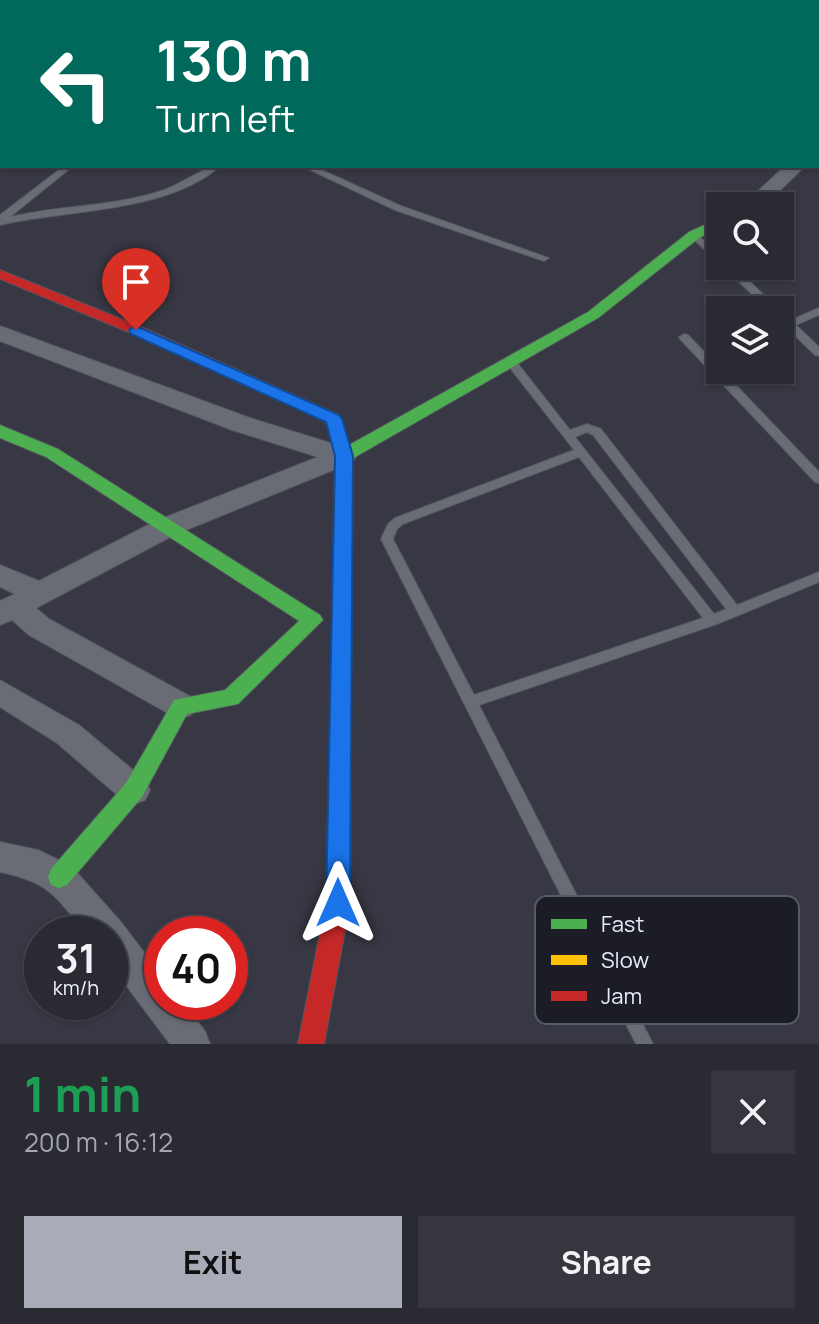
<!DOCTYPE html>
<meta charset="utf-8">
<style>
:root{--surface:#292a32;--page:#35363e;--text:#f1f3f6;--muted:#a5a7ac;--line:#45464d;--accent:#a9acb8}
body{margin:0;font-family:Manrope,sans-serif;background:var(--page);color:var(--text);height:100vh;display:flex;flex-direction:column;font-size:30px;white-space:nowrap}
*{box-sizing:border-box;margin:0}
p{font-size:26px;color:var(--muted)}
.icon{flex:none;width:44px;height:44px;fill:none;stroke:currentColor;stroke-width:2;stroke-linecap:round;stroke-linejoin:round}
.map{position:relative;height:1044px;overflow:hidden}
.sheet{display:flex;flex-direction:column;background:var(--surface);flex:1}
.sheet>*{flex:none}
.hud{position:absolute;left:0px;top:0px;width:820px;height:168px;box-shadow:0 2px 6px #0004,0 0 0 2px var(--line);background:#00695c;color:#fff;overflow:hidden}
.controls{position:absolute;left:706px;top:192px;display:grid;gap:16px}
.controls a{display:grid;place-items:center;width:88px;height:88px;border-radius:0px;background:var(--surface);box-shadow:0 2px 6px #0004,0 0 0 2px var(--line);font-size:40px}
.speed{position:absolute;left:24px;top:916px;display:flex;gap:16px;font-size:40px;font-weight:700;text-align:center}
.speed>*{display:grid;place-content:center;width:104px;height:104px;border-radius:50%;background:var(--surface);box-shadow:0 2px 6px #0004,0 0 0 2px var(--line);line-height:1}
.speed small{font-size:20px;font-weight:400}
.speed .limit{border:12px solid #d22;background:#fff;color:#111}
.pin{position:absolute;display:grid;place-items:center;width:68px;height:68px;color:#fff;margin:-82px -34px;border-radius:50% 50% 50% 0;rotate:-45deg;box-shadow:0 0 8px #0007}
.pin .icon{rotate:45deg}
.me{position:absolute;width:88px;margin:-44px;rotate:0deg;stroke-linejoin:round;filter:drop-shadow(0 0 6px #0008)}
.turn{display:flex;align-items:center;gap:28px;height:168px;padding:0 24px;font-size:36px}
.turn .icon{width:104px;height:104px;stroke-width:2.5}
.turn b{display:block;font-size:56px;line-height:68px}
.round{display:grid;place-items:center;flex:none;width:84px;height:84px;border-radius:0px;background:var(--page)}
.head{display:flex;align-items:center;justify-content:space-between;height:136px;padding:0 24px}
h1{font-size:48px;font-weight:700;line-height:60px;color:#1e9e55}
.button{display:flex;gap:16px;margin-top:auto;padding:16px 24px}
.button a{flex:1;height:92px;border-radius:0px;background:var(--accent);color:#111;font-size:32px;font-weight:700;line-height:92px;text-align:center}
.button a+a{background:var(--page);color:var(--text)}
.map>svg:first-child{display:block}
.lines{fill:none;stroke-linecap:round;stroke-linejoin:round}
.lane-casing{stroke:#54555f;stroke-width:2}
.street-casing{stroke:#54555f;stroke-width:2}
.fast-casing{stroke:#54555f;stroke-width:2}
.slow-casing{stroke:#54555f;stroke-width:2}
.jam-casing{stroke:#54555f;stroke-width:2}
.lane{fill:#6a6c75;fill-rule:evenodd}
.street{fill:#6a6c75;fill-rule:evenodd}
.fast{fill:#4caf50;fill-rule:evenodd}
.slow{fill:#ffc107;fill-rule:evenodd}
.jam{fill:#c62828;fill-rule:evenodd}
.route{fill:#1a73e8;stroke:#114b97;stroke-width:2}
.key{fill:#1b1c26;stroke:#585a65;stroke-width:2}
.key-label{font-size:22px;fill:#e7eaf7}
</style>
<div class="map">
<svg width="819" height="1044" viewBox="0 0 819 1044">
<rect width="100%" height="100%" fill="#373843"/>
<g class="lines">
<defs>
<g id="lane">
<rect x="357" y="0" width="8" height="2"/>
<path d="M492 0H502L500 2H490Z"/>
<path d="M64 166H73L10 217C60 205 114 207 164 190 182 184 204 166 220 166 167 213 68 209 0 225V215Z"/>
<path d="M302 166H313L401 206 549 258 544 261 541 260 395 210Z"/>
<path d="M694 232 720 254V262L717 261 691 237V233Z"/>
<path d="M723 266H734L779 310H768Z"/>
<path d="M819 308V315L796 325 819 347V356L815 355 780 321V312L791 320Z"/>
<path d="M684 334 688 335 819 472V483L815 482 680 339 679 337Z"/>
<path d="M511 359 515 360 570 430 587 424 601 429 737 605 819 572V582L717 624 479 705 653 1044H636L381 539 388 524 395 518 574 450 507 364 506 362 507 360ZM587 432 593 435 726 609 714 614 575 437ZM579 457 703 618 474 695 393 539 397 529 403 524Z"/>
</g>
<g id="street">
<path d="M543 0H561L563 2H545Z"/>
<path d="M819 139V151L818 152V140Z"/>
<path d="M785 166H805L764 206H742Z"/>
<path d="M0 326 250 418 353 450 356 456 353 462 174 535 36 608 49 619 191 697 196 706 191 715 181 718 171 715 29 635 12 620 0 625V601L15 594 0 587V565L39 581 156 521 318 457 232 430 0 341Z"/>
<path d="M0 680 79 725 145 780 150 790 145 800 134 804 123 800 57 743 0 707Z"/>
<path d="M0 842 38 850 71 866 121 922 162 976V1002H182L205 1031 210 1044H170L110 964V934H87C54 896 52 883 0 872Z"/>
</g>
<g id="fast">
<path d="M720 218V227L699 238 598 318 350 460H338L332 443 334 439H346L349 445 588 312 689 232Z"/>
<path d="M0 425 58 449 320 615 323 620 238 704 187 714 142 797 67 885 59 888 51 885 48 877 51 869 126 783 174 700 225 690 299 621 46 457 0 438Z"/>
</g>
<path id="slow" d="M344 450 353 456 351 677 348 683 341 685 334 683 331 677 335 456Z"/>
<g id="jam">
<path d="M0 270 141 327 339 415 348 443 340 449 334 447 326 422 131 333 0 279Z"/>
<path d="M341 669 348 671 351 677 350 903 324 1044H298L326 903 331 677 334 671Z"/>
</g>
</defs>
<use href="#lane" class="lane-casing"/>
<use href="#street" class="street-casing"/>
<use href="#fast" class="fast-casing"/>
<use href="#slow" class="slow-casing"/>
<use href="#jam" class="jam-casing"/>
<use href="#lane" class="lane"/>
<use href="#street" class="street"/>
<use href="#fast" class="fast"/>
<use href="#slow" class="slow"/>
<use href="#jam" class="jam"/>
</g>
<path class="route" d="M136 326 339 415 342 419 353 456 350 903 346 910 338 914 330 910 326 903 335 456 326 422 131 334 129 330Z"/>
<rect x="535" y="896" width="264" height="128" rx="12" class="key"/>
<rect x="551" y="919" width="36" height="10" fill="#4caf50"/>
<rect x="551" y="955" width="36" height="10" fill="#ffc107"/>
<rect x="551" y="991" width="36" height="10" fill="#c62828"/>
<g class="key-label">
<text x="601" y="932">Fast</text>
<text x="601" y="968">Slow</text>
<text x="601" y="1004">Jam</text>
</g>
</svg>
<div class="controls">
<a><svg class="icon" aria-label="search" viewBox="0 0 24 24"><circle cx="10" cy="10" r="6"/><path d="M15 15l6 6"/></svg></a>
<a><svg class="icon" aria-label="layers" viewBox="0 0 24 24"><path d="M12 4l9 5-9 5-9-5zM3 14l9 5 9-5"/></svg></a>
</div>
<div class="speed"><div>31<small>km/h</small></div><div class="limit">40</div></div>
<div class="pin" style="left:136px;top:330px;background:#d93025"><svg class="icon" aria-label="arrive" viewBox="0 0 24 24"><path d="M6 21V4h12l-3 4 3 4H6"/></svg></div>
<svg class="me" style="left:338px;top:903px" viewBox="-20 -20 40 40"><path d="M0-17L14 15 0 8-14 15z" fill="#1a73e8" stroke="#fff" stroke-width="4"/></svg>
<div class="hud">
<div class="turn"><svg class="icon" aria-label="left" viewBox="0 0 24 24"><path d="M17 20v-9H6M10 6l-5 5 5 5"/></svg><div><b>130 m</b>Turn left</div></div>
</div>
</div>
<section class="sheet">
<div class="head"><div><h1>1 min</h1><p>200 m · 16:12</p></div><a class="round"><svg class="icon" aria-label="close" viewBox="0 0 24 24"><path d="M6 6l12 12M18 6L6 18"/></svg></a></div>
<div class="button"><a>Exit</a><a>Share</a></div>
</section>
